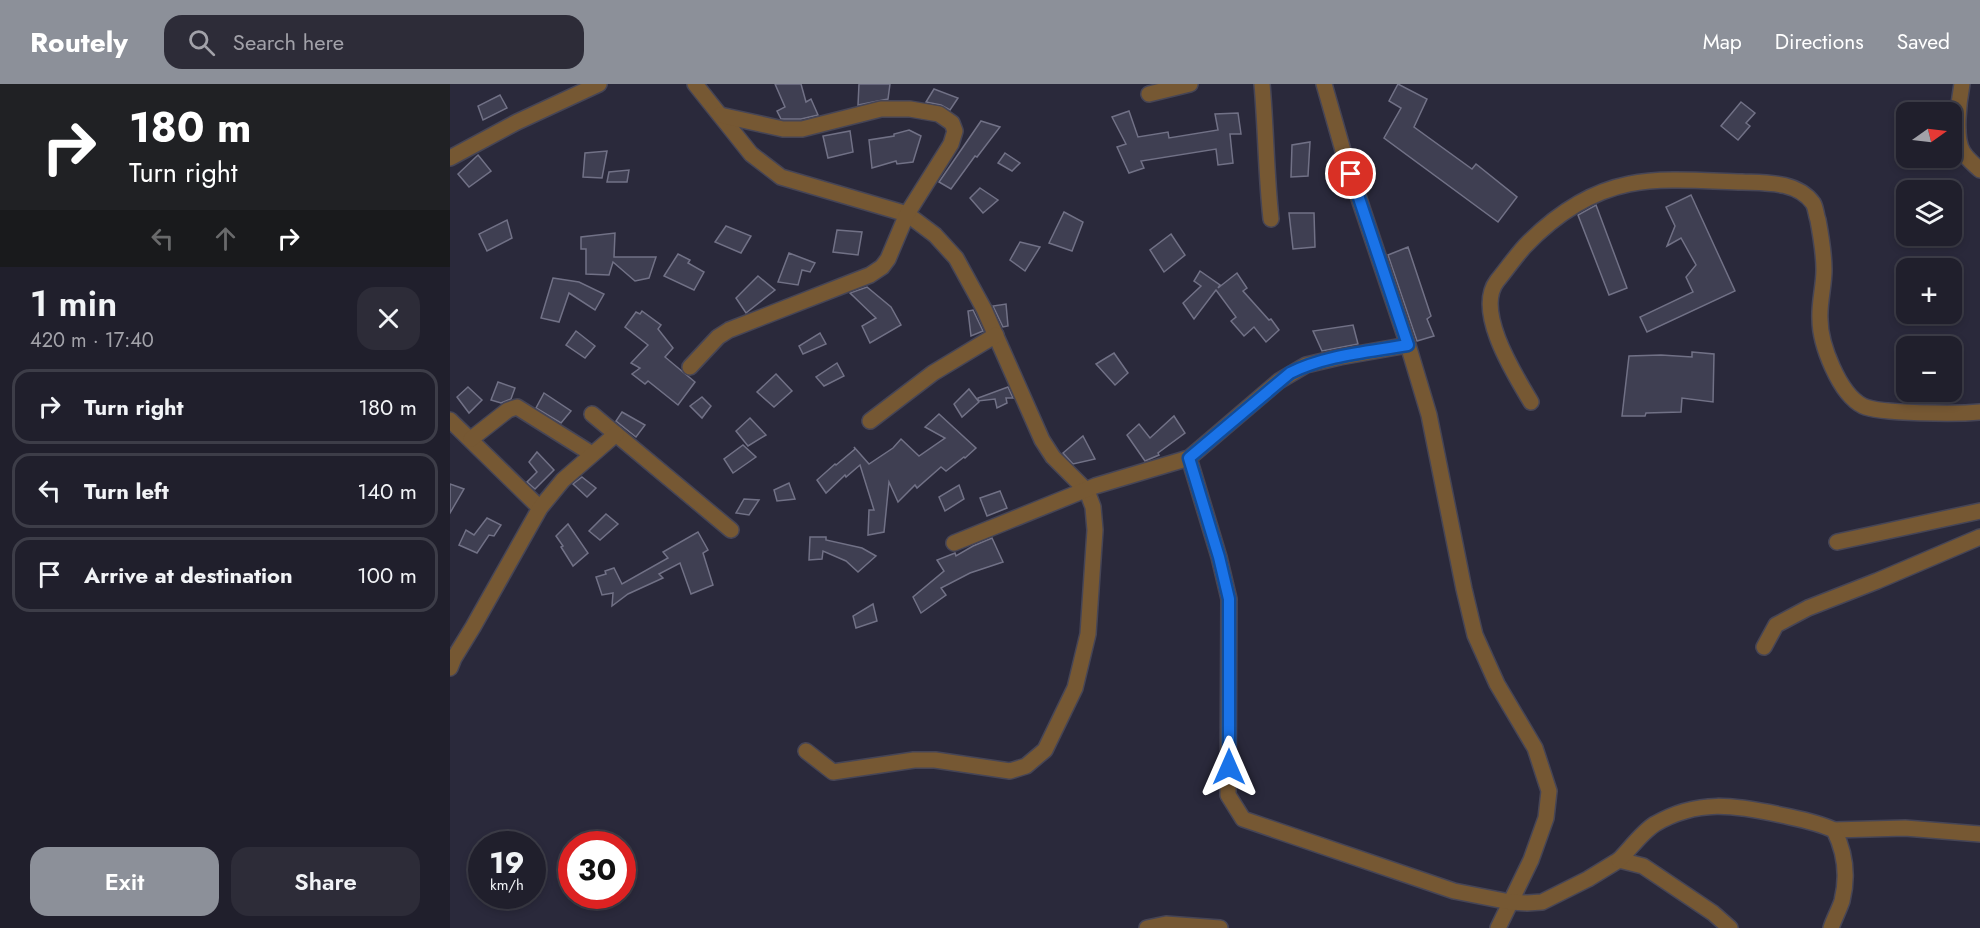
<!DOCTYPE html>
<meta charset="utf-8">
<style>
:root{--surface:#201f2c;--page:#2d2c38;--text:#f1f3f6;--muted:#a2a2a9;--line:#3d3d48;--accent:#8c9099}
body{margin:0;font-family:Jost,sans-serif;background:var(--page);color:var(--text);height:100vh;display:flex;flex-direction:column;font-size:22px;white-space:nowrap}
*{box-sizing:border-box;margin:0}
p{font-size:20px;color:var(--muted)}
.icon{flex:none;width:33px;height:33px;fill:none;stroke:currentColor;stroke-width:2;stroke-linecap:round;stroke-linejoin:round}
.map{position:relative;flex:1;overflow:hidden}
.details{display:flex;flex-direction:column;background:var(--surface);width:450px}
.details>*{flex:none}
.hud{background:#202124;color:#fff;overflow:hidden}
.needle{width:39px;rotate:76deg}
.controls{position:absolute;left:1446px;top:18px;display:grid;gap:12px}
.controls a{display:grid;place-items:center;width:66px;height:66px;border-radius:12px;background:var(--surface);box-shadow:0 3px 9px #0003,0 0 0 2px var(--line);font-size:30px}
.speed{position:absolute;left:18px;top:747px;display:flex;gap:12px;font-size:30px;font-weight:700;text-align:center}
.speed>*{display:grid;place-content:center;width:78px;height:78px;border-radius:50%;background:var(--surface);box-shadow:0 3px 9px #0003,0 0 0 2px var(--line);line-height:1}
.speed small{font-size:15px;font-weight:400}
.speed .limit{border:9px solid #d22;background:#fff;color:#111}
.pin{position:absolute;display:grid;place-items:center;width:51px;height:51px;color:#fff;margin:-26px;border:3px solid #fff;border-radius:50%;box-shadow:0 2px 6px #0007}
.me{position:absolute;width:66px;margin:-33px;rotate:0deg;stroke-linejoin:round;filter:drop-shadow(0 0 4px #0008)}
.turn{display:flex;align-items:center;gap:21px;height:126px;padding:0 30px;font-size:27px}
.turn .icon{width:78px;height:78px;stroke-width:2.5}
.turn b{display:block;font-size:42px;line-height:51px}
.lanes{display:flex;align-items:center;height:57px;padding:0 30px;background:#0003;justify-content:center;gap:30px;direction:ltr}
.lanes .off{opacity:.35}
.round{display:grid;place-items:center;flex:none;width:63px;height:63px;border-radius:18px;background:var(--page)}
.overview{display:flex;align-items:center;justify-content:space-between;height:102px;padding:0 30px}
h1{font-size:36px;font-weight:600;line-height:45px}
.cta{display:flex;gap:12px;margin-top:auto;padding:12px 30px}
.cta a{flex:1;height:69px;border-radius:18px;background:var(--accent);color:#fff;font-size:24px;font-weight:600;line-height:69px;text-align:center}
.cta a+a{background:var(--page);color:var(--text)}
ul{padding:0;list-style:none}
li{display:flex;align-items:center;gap:18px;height:75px;margin:0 12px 9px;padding:0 18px;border:3px solid var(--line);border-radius:18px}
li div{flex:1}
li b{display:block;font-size:22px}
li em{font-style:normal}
header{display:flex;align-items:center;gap:36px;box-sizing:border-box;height:84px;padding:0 30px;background:var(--accent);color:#fff}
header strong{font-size:28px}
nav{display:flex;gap:33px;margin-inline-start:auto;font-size:21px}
.search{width:420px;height:54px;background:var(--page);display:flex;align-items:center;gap:15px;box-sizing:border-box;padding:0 21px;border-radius:18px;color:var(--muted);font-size:22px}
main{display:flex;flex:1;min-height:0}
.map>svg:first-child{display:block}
.building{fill:#3f3f52;stroke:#717186;stroke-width:1.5}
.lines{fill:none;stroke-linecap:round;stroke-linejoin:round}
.minor-casing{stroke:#464556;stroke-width:18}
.minor{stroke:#765833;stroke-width:15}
.route-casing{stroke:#114b97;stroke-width:15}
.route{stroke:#1a73e8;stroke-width:10}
</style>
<header>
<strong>Routely</strong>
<div class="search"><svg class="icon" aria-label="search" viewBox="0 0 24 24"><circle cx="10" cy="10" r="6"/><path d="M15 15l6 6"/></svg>Search here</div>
<nav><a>Map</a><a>Directions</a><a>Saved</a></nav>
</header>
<main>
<section class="details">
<div class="hud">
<div class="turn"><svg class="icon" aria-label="right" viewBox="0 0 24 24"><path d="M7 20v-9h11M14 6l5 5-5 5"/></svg><div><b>180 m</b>Turn right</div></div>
<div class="lanes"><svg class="icon off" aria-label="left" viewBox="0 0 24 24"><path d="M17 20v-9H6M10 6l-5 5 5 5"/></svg><svg class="icon off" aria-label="ahead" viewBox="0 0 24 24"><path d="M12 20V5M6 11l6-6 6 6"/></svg><svg class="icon" aria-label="right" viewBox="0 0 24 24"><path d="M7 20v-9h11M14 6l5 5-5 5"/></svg></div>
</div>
<div class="overview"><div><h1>1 min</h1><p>420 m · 17:40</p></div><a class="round"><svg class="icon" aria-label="close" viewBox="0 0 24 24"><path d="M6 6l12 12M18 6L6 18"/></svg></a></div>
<ul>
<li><svg class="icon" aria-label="right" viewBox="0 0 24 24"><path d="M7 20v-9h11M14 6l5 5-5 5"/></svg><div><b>Turn right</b></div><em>180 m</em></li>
<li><svg class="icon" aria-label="left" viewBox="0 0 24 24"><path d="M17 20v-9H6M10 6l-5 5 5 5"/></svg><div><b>Turn left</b></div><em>140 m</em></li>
<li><svg class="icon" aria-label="arrive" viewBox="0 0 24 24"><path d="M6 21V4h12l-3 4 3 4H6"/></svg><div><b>Arrive at destination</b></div><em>100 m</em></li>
</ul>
<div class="cta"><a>Exit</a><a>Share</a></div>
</section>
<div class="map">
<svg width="1530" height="844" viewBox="0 0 1530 844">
<rect width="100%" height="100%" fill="#2a293b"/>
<g class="building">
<path d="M325 0H351L356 18 361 15 368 31 351 35H331L327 27 335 23Z"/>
<path d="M409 0H440L438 15 408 21Z"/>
<path d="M948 0 977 15 964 43 1022 85 1026 80 1067 113 1048 138 934 54 951 24 939 17Z"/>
<path d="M484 5 508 14 500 26 491 21 476 18Z"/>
<path d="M50 11 57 24 33 36 28 22Z"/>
<path d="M1291 18 1305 29 1296 39 1300 42 1288 56 1271 42Z"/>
<path d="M679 27 688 53 718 48 719 54 768 46 765 30 788 29 791 50H780L783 79 768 81 766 65 691 77 694 84 679 89 667 63 676 60 662 33Z"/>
<path d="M531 37 550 43 527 73 525 72 501 105 489 98Z"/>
<path d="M459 46 471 52 463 78 447 80 446 77 422 84 419 56 444 52V50Z"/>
<path d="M400 47 403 68 378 74 373 52Z"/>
<path d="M860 58 858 92 841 93 842 61Z"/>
<path d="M157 67 152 94 133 93 135 69Z"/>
<path d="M555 69 570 79 562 87 548 79Z"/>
<path d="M28 71 41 87 19 103 8 90Z"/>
<path d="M179 86 177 98H157L159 88Z"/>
<path d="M530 104 548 116 533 129 520 114Z"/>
<path d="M1241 111 1285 207 1197 248 1190 233 1243 208 1236 193 1246 181 1231 154 1217 162 1225 142 1216 123Z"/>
<path d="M1146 121 1177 204 1159 211 1128 131Z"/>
<path d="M614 128 633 138 622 167 599 159Z"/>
<path d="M839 129H864L865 163 843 165Z"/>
<path d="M57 136 62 154 37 167 29 150Z"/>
<path d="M276 142 301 152 291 169 265 158Z"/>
<path d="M387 146 412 148 408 171 383 168Z"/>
<path d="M165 149 164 173H206L199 194 185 197 163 178 159 191 136 190V165H131V153Z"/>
<path d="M721 150 735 171 714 188 700 166Z"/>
<path d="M570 158 590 163 575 187 560 176Z"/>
<path d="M958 163 981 232 977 235 984 252 967 257 938 171Z"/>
<path d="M339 169 365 179 360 188 352 186 348 201 328 198Z"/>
<path d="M228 170 240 176 238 179 254 188 244 206 214 192Z"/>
<path d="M750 187 770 201 768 204 787 189 797 204 793 207 819 236 821 235 829 246 816 258 804 243 794 252 781 237 786 233 766 206 744 235 733 219 751 202 744 197Z"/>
<path d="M308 192 325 206 296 229 286 214Z"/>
<path d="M103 194 129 198 154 210 145 226 119 209 109 238 91 234Z"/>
<path d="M417 203 441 223 451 241 420 259 412 242 426 234 400 209Z"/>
<path d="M556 220 558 242 553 243 543 222Z"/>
<path d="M523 226 533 247 521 252 518 227Z"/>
<path d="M192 227 211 241 208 245 223 264 215 273 245 298 228 321 198 297 195 300 182 290 190 284 181 279 198 261 175 243 186 228 190 230Z"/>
<path d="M903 241 908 260 872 267 863 247Z"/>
<path d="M126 247 145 262 135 274 116 261Z"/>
<path d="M370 249 376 260 353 270 349 262Z"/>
<path d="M1242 268 1264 270 1263 318 1232 314 1231 328 1196 329 1195 332H1172L1179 272 1211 271 1242 273Z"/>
<path d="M664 269 678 289 665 301 646 280Z"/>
<path d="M387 279 394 292 374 302 366 293Z"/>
<path d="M326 290 342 307 324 323 307 308Z"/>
<path d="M48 298 65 304 61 315 51 319 41 316Z"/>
<path d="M18 303 32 316 19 329 7 313Z"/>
<path d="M558 303 563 314H556L557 319 547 324 545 315 528 317V314Z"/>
<path d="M519 305 529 318 512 333 504 320Z"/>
<path d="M94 309 121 327 111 339 86 324Z"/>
<path d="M252 313 261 322 252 334 240 322Z"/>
<path d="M172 328 195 341 186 353 166 337Z"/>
<path d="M489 330 526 364 515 374 514 373 496 387 491 383 467 404 465 401 448 418 439 398 434 448 418 451 419 426H424L410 381 396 393 395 391 376 409 367 396 385 380 386 381 405 365 404 363 419 380 443 364 451 355 469 372 495 354 475 343Z"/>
<path d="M724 332 735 349 708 369 709 371 695 377 677 351 689 340 700 354Z"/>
<path d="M300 334 316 351 298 362 286 347Z"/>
<path d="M633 352 645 375 623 380 613 369Z"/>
<path d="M293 361 306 373 283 389 274 375Z"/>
<path d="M87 368 104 386 85 405 77 398 87 388 79 378Z"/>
<path d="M132 393 146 404 137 413 123 400Z"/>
<path d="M339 399 345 415 327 417 324 406Z"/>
<path d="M0 400 14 405 0 429Z"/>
<path d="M509 401 514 415 495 427 489 413Z"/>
<path d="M550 407 557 424 537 432 530 414Z"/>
<path d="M294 415 309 416 299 431 286 429Z"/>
<path d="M156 430 168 440 150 456 139 447Z"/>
<path d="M37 434 51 441 44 452 39 451 27 469 9 461 16 446 24 451Z"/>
<path d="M118 440 138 469 123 482 111 463 113 462 106 452Z"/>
<path d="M248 448 258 466 253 469 263 501 241 510 230 479 209 490 213 494 178 510 162 522 163 509 152 511 146 493 156 490 155 487 164 484 172 500 218 474 213 468Z"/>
<path d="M360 453H376V456L412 464 426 472 408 488 396 477 373 467 372 475 359 476Z"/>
<path d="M542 454 553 478 520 489 491 504 496 511 471 529 463 513 494 487 487 476 505 469 506 472 523 462Z"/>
<path d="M423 520 427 537 406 544 403 532Z"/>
</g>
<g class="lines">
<defs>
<g id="minor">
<path d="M245 0 301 70 331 93 457 130 485 151 506 174 534 225 592 356 603 373 637 407 643 423 645 446 638 550 625 604 595 666 576 682 560 687 485 676H464L383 688 356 667"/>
<path d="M812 0C816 45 816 90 821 135"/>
<path d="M874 0 894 70 958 261 979 331 1014 505 1025 551 1047 600 1085 664 1099 707 1096 734 1081 776 1048 844"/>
<path d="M1512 0C1509 16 1504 54 1513 68 1517 75 1525 81 1530 86"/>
<path d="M699 10 740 0"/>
<path d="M0 74 67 38 149 0"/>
<path d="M240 283 268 253 279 246 420 191 432 183 438 175 457 130 501 60 505 47 502 39 489 30 460 25H431L352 45H333L270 31"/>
<path d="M1081 318C1065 291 1024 227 1047 197 1056 186 1065 173 1075 162 1103 133 1139 108 1179 100 1212 93 1257 97 1292 98 1315 99 1347 97 1363 119 1366 124 1366 131 1368 136 1371 152 1374 169 1374 186 1374 202 1369 219 1370 235 1370 260 1389 310 1413 322 1429 330 1509 330 1530 328"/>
<path d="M142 330 281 446"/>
<path d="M0 336 90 424"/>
<path d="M420 337 483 289 546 251"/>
<path d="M21 355 58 326 67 323 142 370"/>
<path d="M739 374 769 473 779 515 778 711 793 735 1004 807 1060 818 1077 819 1092 818 1138 795 1169 776 1193 782 1263 829 1280 844"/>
<path d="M1387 458 1530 427"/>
<path d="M504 459 645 402 739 374 829 297 856 281 890 273 958 261"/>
<path d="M1314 563 1326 541 1358 524 1427 497 1530 453"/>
<path d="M0 584 4 574 23 543 90 424 113 396 166 350"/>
<path d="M1384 746 1455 744 1530 750"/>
<path d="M1169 776C1180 765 1192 748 1205 740 1248 715 1284 721 1331 731 1349 735 1367 738 1384 746 1395 768 1398 793 1392 817 1389 826 1384 835 1381 844"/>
<path d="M697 844 716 840 770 844"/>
</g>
</defs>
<use href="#minor" class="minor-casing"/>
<use href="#minor" class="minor"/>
</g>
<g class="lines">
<defs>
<path id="route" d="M779 683V515L769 473 739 374 840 289C876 271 919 268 958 261L901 90"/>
</defs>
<use href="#route" class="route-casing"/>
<use href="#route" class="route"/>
</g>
</svg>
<div class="controls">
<a><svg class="needle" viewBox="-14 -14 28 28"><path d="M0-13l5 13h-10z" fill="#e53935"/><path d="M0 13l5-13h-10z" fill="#a2a2a9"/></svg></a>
<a><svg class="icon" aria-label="layers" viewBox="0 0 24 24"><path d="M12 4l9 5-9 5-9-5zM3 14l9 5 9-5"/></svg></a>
<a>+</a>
<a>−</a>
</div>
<div class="speed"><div>19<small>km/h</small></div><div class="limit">30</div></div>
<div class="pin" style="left:901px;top:90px;background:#d93025"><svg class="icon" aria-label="arrive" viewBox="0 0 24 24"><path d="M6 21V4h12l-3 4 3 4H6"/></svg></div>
<svg class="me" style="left:779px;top:683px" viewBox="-20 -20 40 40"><path d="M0-17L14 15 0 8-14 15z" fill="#1a73e8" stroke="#fff" stroke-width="4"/></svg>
</div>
</main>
